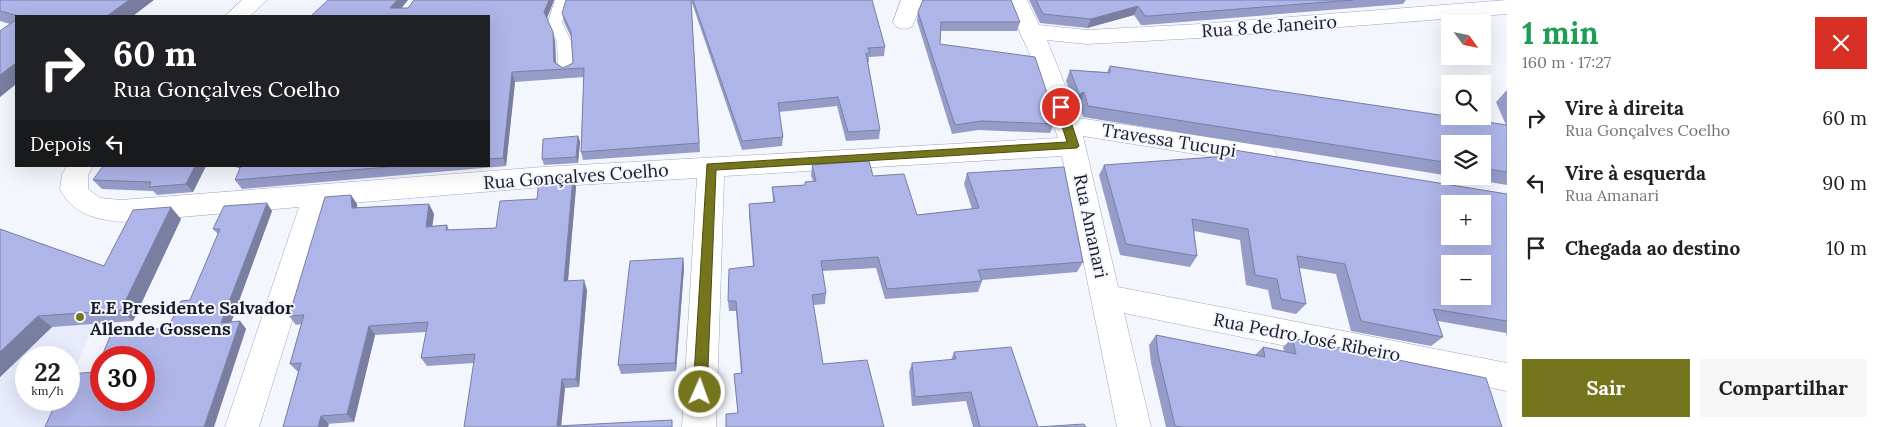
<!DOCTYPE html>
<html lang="pt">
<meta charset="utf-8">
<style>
:root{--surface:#fff;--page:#f6f6f6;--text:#202124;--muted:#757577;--accent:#74751c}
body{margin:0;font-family:Lora,serif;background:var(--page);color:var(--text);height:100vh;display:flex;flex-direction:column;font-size:19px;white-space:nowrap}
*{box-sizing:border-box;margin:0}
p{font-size:16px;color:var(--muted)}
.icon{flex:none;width:28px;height:28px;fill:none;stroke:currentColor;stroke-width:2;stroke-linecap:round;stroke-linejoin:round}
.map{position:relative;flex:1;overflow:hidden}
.details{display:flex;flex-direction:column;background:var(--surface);width:375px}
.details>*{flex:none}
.banner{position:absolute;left:15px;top:15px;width:475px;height:152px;border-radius:0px;box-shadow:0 5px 20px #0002;background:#202124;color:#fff;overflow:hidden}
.needle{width:32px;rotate:123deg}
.tools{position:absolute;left:1441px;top:15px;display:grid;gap:10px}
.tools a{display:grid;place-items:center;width:50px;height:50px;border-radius:0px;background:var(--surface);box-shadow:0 5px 20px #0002;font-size:25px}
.speed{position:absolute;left:15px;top:346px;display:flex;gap:10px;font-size:25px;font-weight:700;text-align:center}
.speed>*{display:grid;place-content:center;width:65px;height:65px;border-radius:50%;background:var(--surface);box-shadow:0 5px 20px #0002;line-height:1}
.speed small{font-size:12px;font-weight:400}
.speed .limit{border:8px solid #d22;background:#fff;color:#111}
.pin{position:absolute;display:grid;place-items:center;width:42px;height:42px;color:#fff;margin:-21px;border:2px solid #fff;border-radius:50%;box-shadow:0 1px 5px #0007}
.me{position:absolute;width:55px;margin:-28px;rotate:2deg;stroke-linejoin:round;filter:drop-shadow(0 0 4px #0008)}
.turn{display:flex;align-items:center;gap:18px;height:105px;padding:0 15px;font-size:22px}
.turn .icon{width:65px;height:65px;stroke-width:2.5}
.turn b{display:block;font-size:35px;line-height:42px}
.then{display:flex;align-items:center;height:48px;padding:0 15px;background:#0003;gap:10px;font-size:19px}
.round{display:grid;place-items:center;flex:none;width:52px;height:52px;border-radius:0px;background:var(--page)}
.head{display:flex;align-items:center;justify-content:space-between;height:85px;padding:0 15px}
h1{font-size:30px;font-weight:700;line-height:38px;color:#1e9e55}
.action{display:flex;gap:10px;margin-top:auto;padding:10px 15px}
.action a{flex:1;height:58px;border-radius:0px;background:var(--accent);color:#fff;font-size:20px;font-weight:700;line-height:58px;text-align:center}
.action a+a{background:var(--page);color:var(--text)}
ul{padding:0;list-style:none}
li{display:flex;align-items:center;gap:15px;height:65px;padding:0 15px}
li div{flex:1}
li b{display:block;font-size:19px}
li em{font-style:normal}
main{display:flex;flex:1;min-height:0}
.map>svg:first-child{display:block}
.built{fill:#e8ebfc}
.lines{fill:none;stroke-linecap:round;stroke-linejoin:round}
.lane-casing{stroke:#a0a5c6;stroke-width:1}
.street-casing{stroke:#a0a5c6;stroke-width:1}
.lane{fill:#fff;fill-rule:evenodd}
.street{fill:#fff;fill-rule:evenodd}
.wall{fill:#969cc8}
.shaded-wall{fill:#7a7fa2}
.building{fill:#aeb5e8;stroke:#7a7fa2;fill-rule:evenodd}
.route{fill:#74751c;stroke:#4b4c12}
.poi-dot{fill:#74751c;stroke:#f4f6fd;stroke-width:2}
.labels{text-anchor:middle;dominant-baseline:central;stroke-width:4;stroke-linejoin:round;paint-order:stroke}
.street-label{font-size:18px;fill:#1b1c29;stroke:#f4f6fd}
.poi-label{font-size:18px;font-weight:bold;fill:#1b1c29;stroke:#f4f6fd;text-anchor:start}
</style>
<main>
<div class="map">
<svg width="1507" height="427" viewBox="0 0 1507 427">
<rect width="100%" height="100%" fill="#f4f6fd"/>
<path class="built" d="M107 274 117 277 69 381V358H26V400H60L47 427H0V377Z"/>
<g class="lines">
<defs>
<path id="lane" d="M555 0H569L562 22 571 41 574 71 566 76 558 71 557 41 548 22Z"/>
<g id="street">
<path d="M242 0H267L250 16H225Z"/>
<path d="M901 0H923L912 27 904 29 896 27 893 22Z"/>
<path d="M1005 0H1027L1039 25 1087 30 1200 24 1507 0V14L1200 38 1087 44 1047 40 1078 118 1264 145 1273 148 1277 155 1273 162 1264 165 1083 136 1118 287 1507 363V391L1124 313 1151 427H1117L1062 156 724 176 716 427H682L697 178 543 187 328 205 259 427H225L299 207 121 222C94 219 73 214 60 189L62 175 67 166H93L88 175V189L100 198 121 200 543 167 1058 138 1029 52Z"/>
</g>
</defs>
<use href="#lane" class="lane-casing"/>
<use href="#street" class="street-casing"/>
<use href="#lane" class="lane"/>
<use href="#street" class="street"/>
</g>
<g class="wall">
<path d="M0 0 133 16H16V84L0 97V31L10 24 0 21Z"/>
<path d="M408 0 401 8 547 19 555 41 556 63 563 68 573 63 571 37 564 22 562 13 691 0 700 152 583 160 581 152 584 77 515 82 506 166 242 189 235 180 240 169 234 166H489V16H311Z"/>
<path d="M691 0H872L885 47 884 56 869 57V62H868L880 130 879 139 846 141 837 106 779 112 783 137 782 146 742 150Z"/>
<path d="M1029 0H1406L1403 4 1145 25H1141L1134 15 1087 28 1040 23Z"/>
<path d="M918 12 1020 22 1017 31H941L940 44 1054 124 1050 133 978 130 952 134 917 21Z"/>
<path d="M1110 66 1506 125 1496 102 1506 91H1507V185L1454 176H1482V144H1450V176L1083 117 1080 104 1075 105 1066 81 1070 70 1107 72Z"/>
<path d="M578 136 580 142 578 163 544 165 542 159Z"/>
<path d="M1228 149 1507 194V337L1506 333 1438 321 1443 337 1431 346 1351 331 1336 274 1299 268 1306 304 1296 314 1272 309 1268 290 1246 285 1240 240 1194 231 1197 256 1190 267 1120 255 1099 175 1104 165 1223 157Z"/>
<path d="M812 165 873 176 917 215 972 209 964 184 967 173 1083 262 1077 272 982 280V281L978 292 885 299 876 268 822 271 826 293 825 304 813 305 738 413 734 374 741 373 736 311H729L728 301 753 267 749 215V204L773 202 772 187 805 185V182L813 181 811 176Z"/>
<path d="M206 166 193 192 157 195 153 191 102 189 93 180Z"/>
<path d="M576 187 568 281 587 290 579 387 565 388 561 426 673 427H464L474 363 427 366 421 358 426 332 375 335 354 422 283 427 298 372 290 364 301 324 296 325 289 316 351 195 357 204V208L429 204 434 214 432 226 447 225 449 230 496 228 537 199Z"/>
<path d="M272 211 231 322 240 321 246 329 95 372 168 328 190 300 218 234 213 229Z"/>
<path d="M181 219 133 321 52 327 0 377V229L104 266Z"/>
<path d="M683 258 684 268 676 371 621 374 618 365Z"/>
<path d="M1156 335 1255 355 1263 347 1284 351 1283 347 1292 338 1502 427H1166L1151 363 1149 345Z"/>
<path d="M954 352 1038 427H1086H973L966 401 912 406 909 372 912 363 951 360Z"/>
</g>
<g class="shaded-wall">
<path d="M129 0H154L133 16H107Z"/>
<path d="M397 0H408L395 16 390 8Z"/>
<path d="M549 0H554L546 21 544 12Z"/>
<path d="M1138 6 1134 15 1087 28 1091 19Z"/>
<path d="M553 32 555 41 556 71 554 62Z"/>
<path d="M16 63V84L0 97V75Z"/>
<path d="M512 72 515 82 506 166 503 158Z"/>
<path d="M1084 92 1080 104 1075 105 1079 94Z"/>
<path d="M578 136 580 142 578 163 576 157Z"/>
<path d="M195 166H206L193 192 186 184Z"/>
<path d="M573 177 576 187 567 291 564 281Z"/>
<path d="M351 195 357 204 358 218 352 208Z"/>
<path d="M267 203 272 211 228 331 221 323Z"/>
<path d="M429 204 434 214 431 236 426 227Z"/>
<path d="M171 207 181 219 133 321 121 310Z"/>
<path d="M683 258 684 268 676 371 675 363Z"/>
<path d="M584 280 587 290 579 387 576 379Z"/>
<path d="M38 316 52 327 0 377V352Z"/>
<path d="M240 321 246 329 214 427H204Z"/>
<path d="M369 326 375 335 354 422 347 414Z"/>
<path d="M562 379 565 388 561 427 557 426Z"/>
<path d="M321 416 329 424 328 427H318Z"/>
</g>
<g class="building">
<path d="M0 0H129L107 16H19L0 11Z"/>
<path d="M328 0H397L390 8H408L414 0H549L544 12 553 32 554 62 563 68 573 63 571 32 562 13 566 0H691L699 143 581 152 584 68 512 72 503 158 489 159V16H311Z"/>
<path d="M693 0H872L885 47 868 48 870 53H866L880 130 848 132 838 97 778 103 783 137 742 141Z"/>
<path d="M923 0H1011L1020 22H941L940 44 1035 57 1050 102 1054 124 981 121 955 125 918 12Z"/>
<path d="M1036 0H1353L1149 16H1145L1138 6 1091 19 1043 14Z"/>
<path d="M16 20V63L0 75V31Z"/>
<path d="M1110 66 1507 125V172L1482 168V144H1450V163L1088 106 1084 92 1079 94 1070 70 1110 73Z"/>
<path d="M578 136 576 157 542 159 543 139Z"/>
<path d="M1228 149 1507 194V321L1433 309 1443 337 1361 321 1345 264 1297 256 1306 304 1281 299 1277 279 1255 275 1248 229 1192 219 1197 256 1126 244 1104 165 1228 156ZM1450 204H1482V236H1450ZM1450 264H1482V296H1450Z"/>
<path d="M869 161 873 176 904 174 917 215 979 208 967 173 1064 167 1083 262 978 270 982 281 887 289 878 257 821 261 826 293 812 295 823 364 867 360 884 427H726V414L738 413 734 374 742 373 736 301H728L729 269 754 266 749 204 775 202 772 187 805 185V182L816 181 812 165Z"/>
<path d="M103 166H195L186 184 149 187 151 182 93 180Z"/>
<path d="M241 166H399L235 180Z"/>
<path d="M573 177 564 281 584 280 576 379H562L557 426 672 420V427H464L475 354 421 358 428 322 369 326 347 414 321 416 318 427H283L301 363 290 364 304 315 289 316 325 197 351 195 352 208 429 204 426 227 447 225 446 230 496 228 500 201 537 199 539 179Z"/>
<path d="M267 203 221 323 240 321 204 427H45L57 400H69V376L70 374 95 372 101 358V400H144V358H101L112 332 168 328 181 301 190 300 220 229H213L224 206Z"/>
<path d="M171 207 121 310 38 316 0 352V229L104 266 133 210Z"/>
<path d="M683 258 675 363 618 365 630 261Z"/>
<path d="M1156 335 1265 357 1263 347 1296 354 1292 338 1486 378 1502 427H1182L1175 426 1158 354Z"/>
<path d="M1011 347 1038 427 1084 424 1086 427H980L971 392 915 397 912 363 956 359 954 352Z"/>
</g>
<path class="route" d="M1061 103 1066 107 1079 146 1077 148 716 170 707 392 705 397 700 399 695 397 693 392 707 164 1067 142 1056 107Z"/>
<circle class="poi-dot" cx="80" cy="317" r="5"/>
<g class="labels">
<g class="street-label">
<text transform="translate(1269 26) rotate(-4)">Rua 8 de Janeiro</text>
<text transform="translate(1169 140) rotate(9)">Travessa Tucupi</text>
<text transform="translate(576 176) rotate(-4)">Rua Gonçalves Coelho</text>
<text transform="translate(1091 226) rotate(78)">Rua Amanari</text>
<text transform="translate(1307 337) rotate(11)">Rua Pedro José Ribeiro</text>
</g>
<g class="poi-label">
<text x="90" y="307">E.E Presidente Salvador<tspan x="90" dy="21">Allende Gossens</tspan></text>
</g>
</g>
</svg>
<div class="tools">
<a><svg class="needle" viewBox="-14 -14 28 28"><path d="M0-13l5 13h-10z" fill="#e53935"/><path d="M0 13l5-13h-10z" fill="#757577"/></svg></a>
<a><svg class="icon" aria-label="search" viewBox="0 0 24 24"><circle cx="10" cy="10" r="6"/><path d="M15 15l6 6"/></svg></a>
<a><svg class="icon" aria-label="layers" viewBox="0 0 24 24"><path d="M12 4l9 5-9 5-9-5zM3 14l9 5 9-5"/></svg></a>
<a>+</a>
<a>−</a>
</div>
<div class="speed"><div>22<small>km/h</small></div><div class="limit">30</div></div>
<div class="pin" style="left:1061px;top:107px;background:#d93025"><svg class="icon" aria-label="arrive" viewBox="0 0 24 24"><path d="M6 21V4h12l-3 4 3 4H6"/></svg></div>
<svg class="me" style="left:700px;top:392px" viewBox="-20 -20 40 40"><circle r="17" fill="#74751c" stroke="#fff" stroke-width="3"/><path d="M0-11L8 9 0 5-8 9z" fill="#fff"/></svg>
<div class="banner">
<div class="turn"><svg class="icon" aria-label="right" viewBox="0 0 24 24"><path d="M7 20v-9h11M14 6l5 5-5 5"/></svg><div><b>60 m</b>Rua Gonçalves Coelho</div></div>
<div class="then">Depois<svg class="icon" aria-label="left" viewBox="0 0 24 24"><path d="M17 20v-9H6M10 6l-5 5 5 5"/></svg></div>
</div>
</div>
<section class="details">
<div class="head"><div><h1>1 min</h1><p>160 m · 17:27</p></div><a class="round" style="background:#d93025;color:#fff"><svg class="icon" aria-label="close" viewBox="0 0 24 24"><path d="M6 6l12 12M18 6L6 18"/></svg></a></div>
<ul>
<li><svg class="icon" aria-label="right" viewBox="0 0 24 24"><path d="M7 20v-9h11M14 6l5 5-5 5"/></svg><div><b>Vire à direita</b><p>Rua Gonçalves Coelho</p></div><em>60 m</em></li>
<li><svg class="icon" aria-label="left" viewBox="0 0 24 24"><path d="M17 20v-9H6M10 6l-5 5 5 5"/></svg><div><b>Vire à esquerda</b><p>Rua Amanari</p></div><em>90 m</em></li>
<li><svg class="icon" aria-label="arrive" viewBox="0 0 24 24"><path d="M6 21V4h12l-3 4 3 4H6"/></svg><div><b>Chegada ao destino</b></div><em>10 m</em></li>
</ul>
<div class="action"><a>Sair</a><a>Compartilhar</a></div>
</section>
</main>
